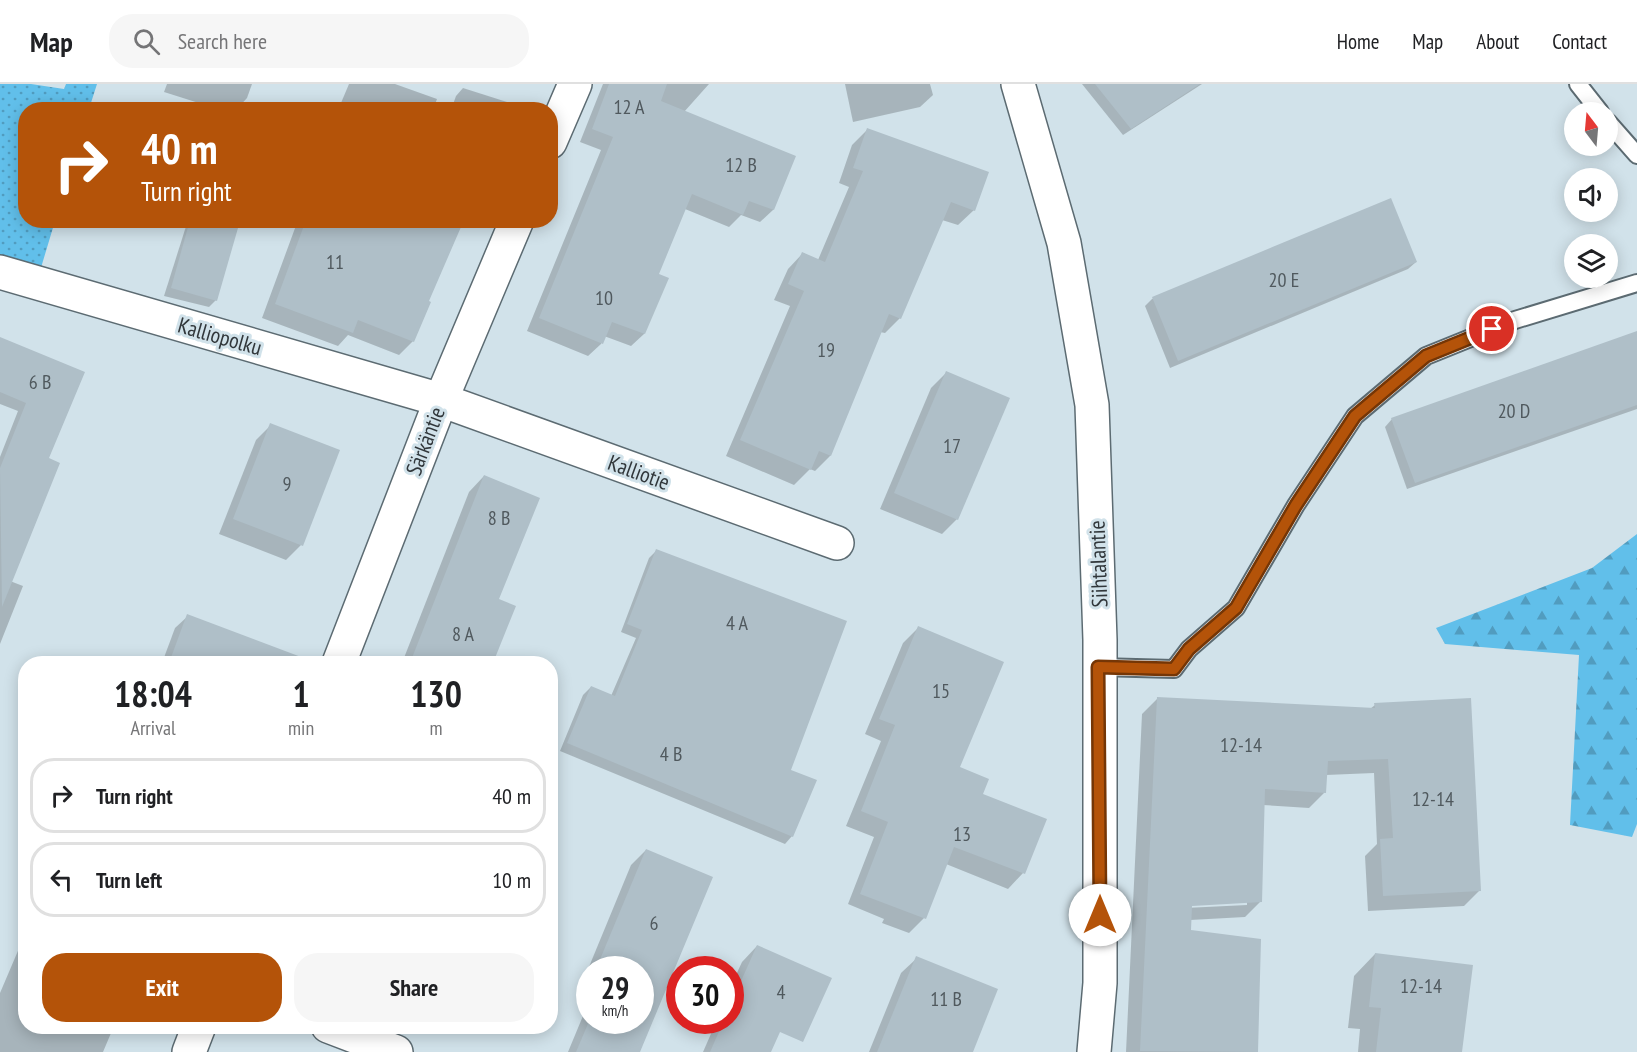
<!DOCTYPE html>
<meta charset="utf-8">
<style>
:root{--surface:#fff;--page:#f6f6f6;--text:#202124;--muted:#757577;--line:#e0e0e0;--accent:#b45309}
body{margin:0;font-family:"PT Sans Narrow",sans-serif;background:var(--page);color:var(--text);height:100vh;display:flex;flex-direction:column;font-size:22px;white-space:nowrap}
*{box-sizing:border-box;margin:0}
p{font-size:20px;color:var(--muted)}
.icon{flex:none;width:33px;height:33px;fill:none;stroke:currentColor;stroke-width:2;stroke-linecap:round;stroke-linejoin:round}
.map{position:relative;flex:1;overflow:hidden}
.side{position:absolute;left:18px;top:572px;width:540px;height:378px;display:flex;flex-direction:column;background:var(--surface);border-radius:24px;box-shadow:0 3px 15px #0003}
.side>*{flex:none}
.hud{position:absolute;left:18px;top:18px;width:540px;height:126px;border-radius:24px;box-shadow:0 3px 15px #0003;background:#b45309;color:#fff;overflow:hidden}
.needle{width:39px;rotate:344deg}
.tools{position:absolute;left:1564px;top:18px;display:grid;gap:12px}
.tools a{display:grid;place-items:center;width:54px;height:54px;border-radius:50%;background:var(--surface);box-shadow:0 3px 15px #0003;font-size:30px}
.speed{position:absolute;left:576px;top:872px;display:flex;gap:12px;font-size:30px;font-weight:700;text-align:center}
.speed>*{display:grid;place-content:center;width:78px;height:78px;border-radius:50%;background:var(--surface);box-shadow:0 3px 15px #0003;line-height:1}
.speed small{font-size:15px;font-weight:400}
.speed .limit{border:9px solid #d22;background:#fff;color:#111}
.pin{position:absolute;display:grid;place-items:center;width:51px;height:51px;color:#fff;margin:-26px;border:3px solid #fff;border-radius:50%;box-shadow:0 2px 6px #0007}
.me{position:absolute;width:66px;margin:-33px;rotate:0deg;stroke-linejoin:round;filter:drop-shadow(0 0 4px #0008)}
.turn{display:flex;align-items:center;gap:21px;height:126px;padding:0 24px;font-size:27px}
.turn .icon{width:78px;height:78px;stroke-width:2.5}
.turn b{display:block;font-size:42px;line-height:51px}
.eta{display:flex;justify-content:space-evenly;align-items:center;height:102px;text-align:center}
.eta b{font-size:36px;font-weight:600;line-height:42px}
.action{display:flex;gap:12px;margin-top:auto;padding:12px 24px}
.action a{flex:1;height:69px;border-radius:24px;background:var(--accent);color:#fff;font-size:24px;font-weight:600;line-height:69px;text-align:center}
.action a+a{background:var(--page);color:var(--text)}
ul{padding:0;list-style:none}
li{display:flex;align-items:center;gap:18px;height:75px;margin:0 12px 9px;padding:0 12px;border:3px solid var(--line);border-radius:24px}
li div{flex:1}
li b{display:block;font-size:22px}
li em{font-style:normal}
header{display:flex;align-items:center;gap:36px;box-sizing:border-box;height:84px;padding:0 30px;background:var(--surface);border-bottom:2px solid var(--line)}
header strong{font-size:28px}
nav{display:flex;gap:33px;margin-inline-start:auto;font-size:21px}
.search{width:420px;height:54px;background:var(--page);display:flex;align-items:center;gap:15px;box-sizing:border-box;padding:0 21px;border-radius:24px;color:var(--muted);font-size:22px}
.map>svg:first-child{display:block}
.green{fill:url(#green-dots)}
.forest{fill:url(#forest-firs)}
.shadow{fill:#0003;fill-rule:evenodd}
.building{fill:#afbfc8}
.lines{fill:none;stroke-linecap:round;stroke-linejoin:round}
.service-casing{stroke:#5c6b72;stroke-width:20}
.minor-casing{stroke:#5c6b72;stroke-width:36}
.service{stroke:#fff;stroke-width:16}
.minor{stroke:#fff;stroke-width:33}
.route-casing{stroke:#753606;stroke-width:15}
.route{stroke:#b45309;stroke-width:10}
.labels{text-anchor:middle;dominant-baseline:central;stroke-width:6;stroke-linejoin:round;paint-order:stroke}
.number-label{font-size:20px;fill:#50595e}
.street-label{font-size:22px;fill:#31373b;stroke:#d1e2ea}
</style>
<header>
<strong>Map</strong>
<div class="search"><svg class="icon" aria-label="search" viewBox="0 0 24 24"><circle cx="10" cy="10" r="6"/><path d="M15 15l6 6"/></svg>Search here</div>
<nav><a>Home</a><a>Map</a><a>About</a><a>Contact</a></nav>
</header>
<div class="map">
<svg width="1637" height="968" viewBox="0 0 1637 968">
<defs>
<pattern id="green-dots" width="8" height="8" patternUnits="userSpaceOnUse" patternTransform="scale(1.5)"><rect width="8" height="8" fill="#61bfea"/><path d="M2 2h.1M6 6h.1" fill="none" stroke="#519cbf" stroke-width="1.8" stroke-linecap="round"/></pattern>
<pattern id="forest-firs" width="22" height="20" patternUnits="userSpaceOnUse" patternTransform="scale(1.5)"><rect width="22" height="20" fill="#61bfea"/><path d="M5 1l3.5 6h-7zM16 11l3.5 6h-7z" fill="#519cbf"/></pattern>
</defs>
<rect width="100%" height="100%" fill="#d1e2ea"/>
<path class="green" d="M0 0H31L64 5 66 0H97L89 25 26 26V136L55 137 37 197 0 188Z"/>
<path class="forest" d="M1637 450V740L1632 753 1570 741 1579 571 1445 560 1436 544 1592 484Z"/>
<g class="shadow">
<path d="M167 0H252L247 14 236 26H221L164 8Z"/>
<path d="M349 0H395L437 15 433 26H338Z"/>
<path d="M603 0H709L684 28 794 73 773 126 760 138 741 131 729 143 685 125 657 191 644 250 631 262 604 252 601 260 588 272 527 247 601 66 580 58Z"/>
<path d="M845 0H930L933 11 920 23 853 38Z"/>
<path d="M1082 0H1202L1123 51Z"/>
<path d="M463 4 507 18 505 26H451L456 12Z"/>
<path d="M867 46 974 126 958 141 942 136 900 234 885 249 880 248 830 372 815 387 810 385 794 401 726 372 790 222 774 216 788 185 803 169 818 176 849 103 839 99 852 61Z"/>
<path d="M1390 116 1416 178 1408 185 1170 284 1145 222 1152 215Z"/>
<path d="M188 136H207L216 216 209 223 164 212Z"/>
<path d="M298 136H459L413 257 399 271 348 251 338 262 262 234Z"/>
<path d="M1637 249V325L1407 405 1385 343 1392 335Z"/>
<path d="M0 255 83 288 47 375 10 497 23 502 0 560V373L18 327 0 320Z"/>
<path d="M946 289 957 435 942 450 880 425 931 304Z"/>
<path d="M271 341 301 461 286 476 219 450 256 356Z"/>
<path d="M484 392 497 516 491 579H402L469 408Z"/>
<path d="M656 467 789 687 792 752 785 760 560 667 583 611 591 603 611 612 636 554 621 548 649 474Z"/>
<path d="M188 532 259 579H162L175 544Z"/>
<path d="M918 544 958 684 981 711 1045 736 1023 789 1008 805 946 780 924 834 909 849 882 839 884 835 848 820 874 753 846 742 881 657 865 650 903 559Z"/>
<path d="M1157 615 1370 625 1375 621 1480 806 1464 822 1368 827 1365 772 1377 760 1374 689 1326 691 1325 708 1309 724 1263 721 1260 818 1245 833 1190 836V848L1259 856 1256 968H1126L1142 630ZM1247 818V821L1185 824V821Z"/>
<path d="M646 766 711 793 638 968H568L590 915V936H640V885H590V912L579 907 631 781Z"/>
<path d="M26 848V942H114L103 968H0V909Z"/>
<path d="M757 862 769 968H703L717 936H730V904L742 878Z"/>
<path d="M1375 870 1461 968H1358L1360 945 1348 944 1354 892Z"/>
<path d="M917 874 973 968H869L901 889Z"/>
</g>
<g class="building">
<path d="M609 0H667L661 17 796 72 774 126 749 117 743 131 692 110 659 190 669 194 645 250 612 238 603 260 539 234 613 53 592 45Z"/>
<path d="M1095 0H1200L1131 45Z"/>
<path d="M867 44 989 88 975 127 951 118 901 235 889 230 831 372 819 367 811 386 740 356 804 207 788 200 802 168 825 178 863 87 853 84Z"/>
<path d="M1391 114 1417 178 1178 277 1152 213Z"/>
<path d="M190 136H213L238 144 217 217 171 204Z"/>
<path d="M306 136H464L429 217 431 218 414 258 358 236 353 249 275 220Z"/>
<path d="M1637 247V321L1415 399 1391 334Z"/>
<path d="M0 253 85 288 49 374 60 379 2 523 0 384 26 319 0 308Z"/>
<path d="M946 287 1010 314 958 436 894 409Z"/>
<path d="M270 339 340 366 303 462 233 435Z"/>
<path d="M484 391 540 414 499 515 516 522 493 579H410Z"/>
<path d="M656 465 847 537 791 686 817 696 793 753 567 659 591 602 615 612 642 546 627 540Z"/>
<path d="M187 530 309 576 308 579H169Z"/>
<path d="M918 542 1004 578 960 683 989 695 983 710 1047 735 1025 790 954 763 926 835 860 810 888 738 861 727 895 641 879 635Z"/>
<path d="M1157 613 1375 624 1374 619 1471 614 1481 807 1383 812 1380 755 1393 754 1388 675 1328 677 1326 709 1265 705 1262 818 1192 822 1191 846 1261 855 1258 968 1140 967Z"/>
<path d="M646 765 713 793 640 968H576L590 935 640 936V885H596Z"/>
<path d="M757 861 832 894 803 958 780 948 771 968H710L724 936H730V922Z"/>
<path d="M1375 869 1473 881 1462 968H1376L1381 924 1369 923Z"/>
<path d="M916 872 998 905 973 968H877Z"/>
</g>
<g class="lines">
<defs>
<g id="service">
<path d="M1578 0 1600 28"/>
<path d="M1608 38 1637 71"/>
<path d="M1098 583 1174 585 1189 565 1236 524 1296 421 1355 332 1426 272 1515 236 1637 199"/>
</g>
<g id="minor">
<path d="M1018 0 1064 159 1092 321 1100 556V899L1094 968"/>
<path d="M550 58 575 0"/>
<path d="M0 188 441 316 837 459"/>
<path d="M339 579 441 316 517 136"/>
<path d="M328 942 396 968"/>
<path d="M189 968 199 942"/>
</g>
</defs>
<use href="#service" class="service-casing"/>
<use href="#minor" class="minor-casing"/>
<use href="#service" class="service"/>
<use href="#minor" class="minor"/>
</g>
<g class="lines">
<defs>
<path id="route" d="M1100 831 1098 583 1174 585 1189 565 1236 524 1296 421 1355 332 1426 272 1492 245"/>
</defs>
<use href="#route" class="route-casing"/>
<use href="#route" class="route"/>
</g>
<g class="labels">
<g class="number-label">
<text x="629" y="23">12 A</text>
<text x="741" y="81">12 B</text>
<text x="335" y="178">11</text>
<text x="1284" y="196">20 E</text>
<text x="604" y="214">10</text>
<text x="826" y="266">19</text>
<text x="40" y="298">6 B</text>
<text x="1514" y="327">20 D</text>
<text x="952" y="362">17</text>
<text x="287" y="400">9</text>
<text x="499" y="434">8 B</text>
<text x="737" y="539">4 A</text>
<text x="463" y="550">8 A</text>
<text x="941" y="607">15</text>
<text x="1241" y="661">12-14</text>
<text x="671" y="670">4 B</text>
<text x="1433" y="715">12-14</text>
<text x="962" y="750">13</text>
<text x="654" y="839">6</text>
<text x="1421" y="902">12-14</text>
<text x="781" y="908">4</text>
<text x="946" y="915">11 B</text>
</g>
<g class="street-label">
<text transform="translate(220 252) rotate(16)">Kalliopolku</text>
<text transform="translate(425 357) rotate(-69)">Särkäntie</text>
<text transform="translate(639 388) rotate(20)">Kalliotie</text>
<text transform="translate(1098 480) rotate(-92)">Siihtalantie</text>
</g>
</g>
</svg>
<div class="tools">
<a><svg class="needle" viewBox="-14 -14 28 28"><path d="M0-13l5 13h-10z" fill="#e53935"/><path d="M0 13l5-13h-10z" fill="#757577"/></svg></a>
<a><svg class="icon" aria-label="sound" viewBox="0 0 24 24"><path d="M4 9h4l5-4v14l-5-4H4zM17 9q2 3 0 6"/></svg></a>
<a><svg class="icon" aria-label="layers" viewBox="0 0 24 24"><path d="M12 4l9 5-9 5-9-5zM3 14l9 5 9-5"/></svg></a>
</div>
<div class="speed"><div>29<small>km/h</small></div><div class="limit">30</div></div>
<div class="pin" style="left:1492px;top:245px;background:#d93025"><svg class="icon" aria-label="arrive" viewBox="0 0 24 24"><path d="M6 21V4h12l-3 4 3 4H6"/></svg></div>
<svg class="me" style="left:1100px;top:831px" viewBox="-20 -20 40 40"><circle r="19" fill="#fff"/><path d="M0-13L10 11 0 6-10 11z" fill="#b45309"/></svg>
<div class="hud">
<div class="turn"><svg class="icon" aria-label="right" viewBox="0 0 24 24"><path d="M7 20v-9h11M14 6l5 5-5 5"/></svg><div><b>40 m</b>Turn right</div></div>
</div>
<section class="side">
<div class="eta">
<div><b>18:04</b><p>Arrival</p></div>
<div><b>1</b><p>min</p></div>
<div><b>130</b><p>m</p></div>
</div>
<ul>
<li><svg class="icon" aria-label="right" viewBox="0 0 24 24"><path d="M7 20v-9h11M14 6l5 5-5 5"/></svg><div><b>Turn right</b></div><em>40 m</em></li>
<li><svg class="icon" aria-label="left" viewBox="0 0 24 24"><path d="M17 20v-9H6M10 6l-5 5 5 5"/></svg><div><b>Turn left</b></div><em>10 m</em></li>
</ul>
<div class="action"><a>Exit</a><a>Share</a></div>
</section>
</div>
